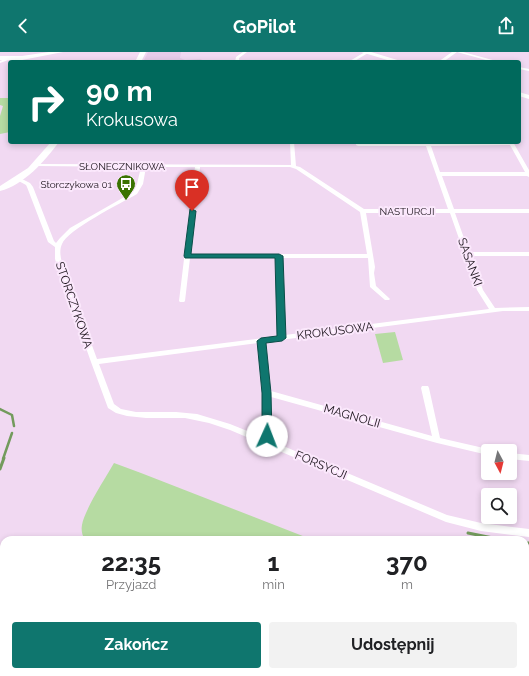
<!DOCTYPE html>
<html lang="pl">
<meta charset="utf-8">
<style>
:root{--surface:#fff;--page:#f2f2f2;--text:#202124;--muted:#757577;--accent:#0f766e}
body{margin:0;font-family:Raleway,sans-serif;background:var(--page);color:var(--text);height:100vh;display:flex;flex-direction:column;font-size:15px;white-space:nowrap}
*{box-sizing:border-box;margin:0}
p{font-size:13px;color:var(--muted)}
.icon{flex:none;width:22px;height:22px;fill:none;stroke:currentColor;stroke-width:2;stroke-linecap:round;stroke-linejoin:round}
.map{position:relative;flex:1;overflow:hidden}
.side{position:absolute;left:0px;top:484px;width:529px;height:140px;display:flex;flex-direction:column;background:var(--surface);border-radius:12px 12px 0 0;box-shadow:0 2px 6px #0003}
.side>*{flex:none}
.hud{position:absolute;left:8px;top:8px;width:513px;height:84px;border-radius:4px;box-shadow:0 2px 6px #0003;background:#00695c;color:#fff;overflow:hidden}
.needle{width:26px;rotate:173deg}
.buttons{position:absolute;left:481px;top:392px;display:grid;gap:8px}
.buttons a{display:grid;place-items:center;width:36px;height:36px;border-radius:4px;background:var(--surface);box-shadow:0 2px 6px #0003;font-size:20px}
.pin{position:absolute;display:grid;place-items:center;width:34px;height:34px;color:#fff;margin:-41px -17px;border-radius:50% 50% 50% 0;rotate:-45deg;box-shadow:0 0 4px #0007}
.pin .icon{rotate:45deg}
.me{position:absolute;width:44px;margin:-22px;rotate:2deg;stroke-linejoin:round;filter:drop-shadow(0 0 3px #0008)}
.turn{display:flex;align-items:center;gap:14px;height:84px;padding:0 12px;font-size:18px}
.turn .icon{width:52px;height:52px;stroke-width:2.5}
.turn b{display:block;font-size:28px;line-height:34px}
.eta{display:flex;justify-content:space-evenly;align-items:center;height:68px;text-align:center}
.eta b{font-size:24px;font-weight:700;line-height:28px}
.button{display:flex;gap:8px;margin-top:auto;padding:8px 12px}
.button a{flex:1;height:46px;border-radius:4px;background:var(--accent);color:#fff;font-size:16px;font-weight:700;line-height:46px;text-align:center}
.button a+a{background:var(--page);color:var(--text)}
header{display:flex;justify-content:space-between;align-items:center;height:52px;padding:0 12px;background:var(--accent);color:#fff;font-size:18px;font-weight:700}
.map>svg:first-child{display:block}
.built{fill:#e8cbe9}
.green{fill:#b6dba2}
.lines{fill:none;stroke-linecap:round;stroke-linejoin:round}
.stream-far1{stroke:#739b5d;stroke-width:2.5}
.stream{stroke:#739b5d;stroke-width:3}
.street{fill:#fff;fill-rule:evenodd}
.secondary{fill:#fff;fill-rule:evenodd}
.route{fill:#0f766e;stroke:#0a4d48}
.labels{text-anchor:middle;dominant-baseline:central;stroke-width:4;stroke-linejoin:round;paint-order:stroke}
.far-street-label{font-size:10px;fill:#1d151d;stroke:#fbe8fc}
.far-poi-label{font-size:10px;fill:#1d151d;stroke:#fbe8fc;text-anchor:end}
.street-label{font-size:12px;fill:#1d151d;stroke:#fbe8fc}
</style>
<header><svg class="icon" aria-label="back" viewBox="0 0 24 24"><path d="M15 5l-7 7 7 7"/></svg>GoPilot<svg class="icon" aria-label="share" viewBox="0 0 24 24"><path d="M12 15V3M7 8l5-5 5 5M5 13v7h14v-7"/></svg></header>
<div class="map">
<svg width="529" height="624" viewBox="0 0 529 624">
<rect width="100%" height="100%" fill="#f1d9f2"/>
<path class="built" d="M148 0H181L180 6 185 8 200 7 207 10H143Z"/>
<g class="green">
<path d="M0 46H10V80L0 82V64L3 54 0 53Z"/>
<path d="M395 280 403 308 383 311 375 282Z"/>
<path d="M114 411 141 421 313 488H85C82 483 81 478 82 473 84 459 106 425 114 411Z"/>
<path d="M525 493 529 494V624H341L332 620H525Z"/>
<path d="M117 620H320L330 624H117Z"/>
</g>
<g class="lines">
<g class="stream-far1">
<path d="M0 357 12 363 14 374"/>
<path d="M3 407 12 381"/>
</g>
<g class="stream">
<path d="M0 417 4 406"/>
<path d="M468 481 503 488"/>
<path d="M525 491H529"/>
<path d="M326 620 336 624"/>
</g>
<g class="street">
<path d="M243 0H247L239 6V10H235L236 5Z"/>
<path d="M365 0 368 1 353 10H348Z"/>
<path d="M452 0H457L443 10H438Z"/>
<path d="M457 0H463L500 10H493Z"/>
<path d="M10 5 12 6 11 7 0 11V9Z"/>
<path d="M519 15 529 17V19L519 17Z"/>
<path d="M290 90H294L296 114 300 115 364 157H448L426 94H358L356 93V92L425 91V90H429L430 91 513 90 529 118V125L527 124H442L454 157H529V161H455L469 200H529V204H471L483 238 495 256 529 255V259H503L265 290 271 339 432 384 421 336 422 334H428L429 336 440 386 488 397 491 399H488V403L437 391 271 345 272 366 269 388 447 463 481 471 529 477V485L481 479 446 470 230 378 209 371 185 366H146L127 364 116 361 108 356 91 310 59 220 55 207V195L48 190 27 135 26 133 15 127 20 126 30 131 33 135 54 189 56 191 60 186 70 176 133 140 137 132 141 115 37 114H35V112L291 113ZM510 93 525 120H440L431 94ZM146 115H195L179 249 180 250H184L185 249 190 206H276L279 284 97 307 65 220C62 211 58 201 62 192 67 178 121 151 137 142L143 132ZM200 115H290L296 117 360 160 367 202H190ZM366 161H450L477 238 489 257 285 283 282 206H368L370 235 385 248H389L390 247 389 246 376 234 374 221 375 215ZM258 291C261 322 268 354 262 385L230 372 197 362 176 360H136L121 357 114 352 99 312Z"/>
<path d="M510 401 529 403V409L510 407Z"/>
</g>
<g class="secondary">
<path d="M49 0H63L22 8H0V4H22Z"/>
<path d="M140 0H146L141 10H135Z"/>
<path d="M361 0H371L404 10H394Z"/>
<path d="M519 40 529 43V47L519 44Z"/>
<path d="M51 90H59C45 109 24 133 0 139V134L28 116Z"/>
</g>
</g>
<path class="route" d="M190 157H192L196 159 191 202H279L283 204 286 286 282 289 266 291 271 341 272 384 270 387H263L262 384V341L257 289 261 286 277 284 275 206H185L184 204Z"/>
<defs>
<symbol id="bus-pin" viewBox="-11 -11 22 30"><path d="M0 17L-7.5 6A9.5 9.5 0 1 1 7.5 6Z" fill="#3a7301" stroke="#fbe8fc"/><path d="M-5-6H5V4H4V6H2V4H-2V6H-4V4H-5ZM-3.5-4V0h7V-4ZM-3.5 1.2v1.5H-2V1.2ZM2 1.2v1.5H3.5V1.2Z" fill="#fff"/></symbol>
</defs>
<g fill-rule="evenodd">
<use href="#bus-pin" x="115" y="121" width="22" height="30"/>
</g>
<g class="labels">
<g class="far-street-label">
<text x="122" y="114">SŁONECZNIKOWA</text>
<text x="407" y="159">NASTURCJI</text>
</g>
<g class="far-poi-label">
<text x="112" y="132">Storczykowa 01</text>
</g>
<g class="street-label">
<text transform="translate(470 210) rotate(70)">SASANKI</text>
<text transform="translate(74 253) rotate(71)">STORCZYKOWA</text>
<text transform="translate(335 279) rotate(-7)">KROKUSOWA</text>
<text transform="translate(352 364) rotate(16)">MAGNOLII</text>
<text transform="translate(321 413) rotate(23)">FORSYCJI</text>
</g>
</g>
</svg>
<div class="buttons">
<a><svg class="needle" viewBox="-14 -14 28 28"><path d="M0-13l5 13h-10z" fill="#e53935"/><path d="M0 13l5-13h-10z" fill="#757577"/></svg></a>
<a><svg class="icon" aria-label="search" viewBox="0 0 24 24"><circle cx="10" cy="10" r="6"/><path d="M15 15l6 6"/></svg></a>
</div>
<div class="pin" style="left:192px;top:159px;background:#d93025"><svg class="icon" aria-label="arrive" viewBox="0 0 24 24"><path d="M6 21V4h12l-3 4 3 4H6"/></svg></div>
<svg class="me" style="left:267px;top:384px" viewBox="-20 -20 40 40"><circle r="19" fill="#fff"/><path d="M0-13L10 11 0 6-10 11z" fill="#0f766e"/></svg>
<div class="hud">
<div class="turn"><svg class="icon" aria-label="right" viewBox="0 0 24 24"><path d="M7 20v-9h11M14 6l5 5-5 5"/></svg><div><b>90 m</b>Krokusowa</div></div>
</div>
<section class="side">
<div class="eta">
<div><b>22:35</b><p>Przyjazd</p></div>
<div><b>1</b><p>min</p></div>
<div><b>370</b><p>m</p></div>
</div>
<div class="button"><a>Zakończ</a><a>Udostępnij</a></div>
</section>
</div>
